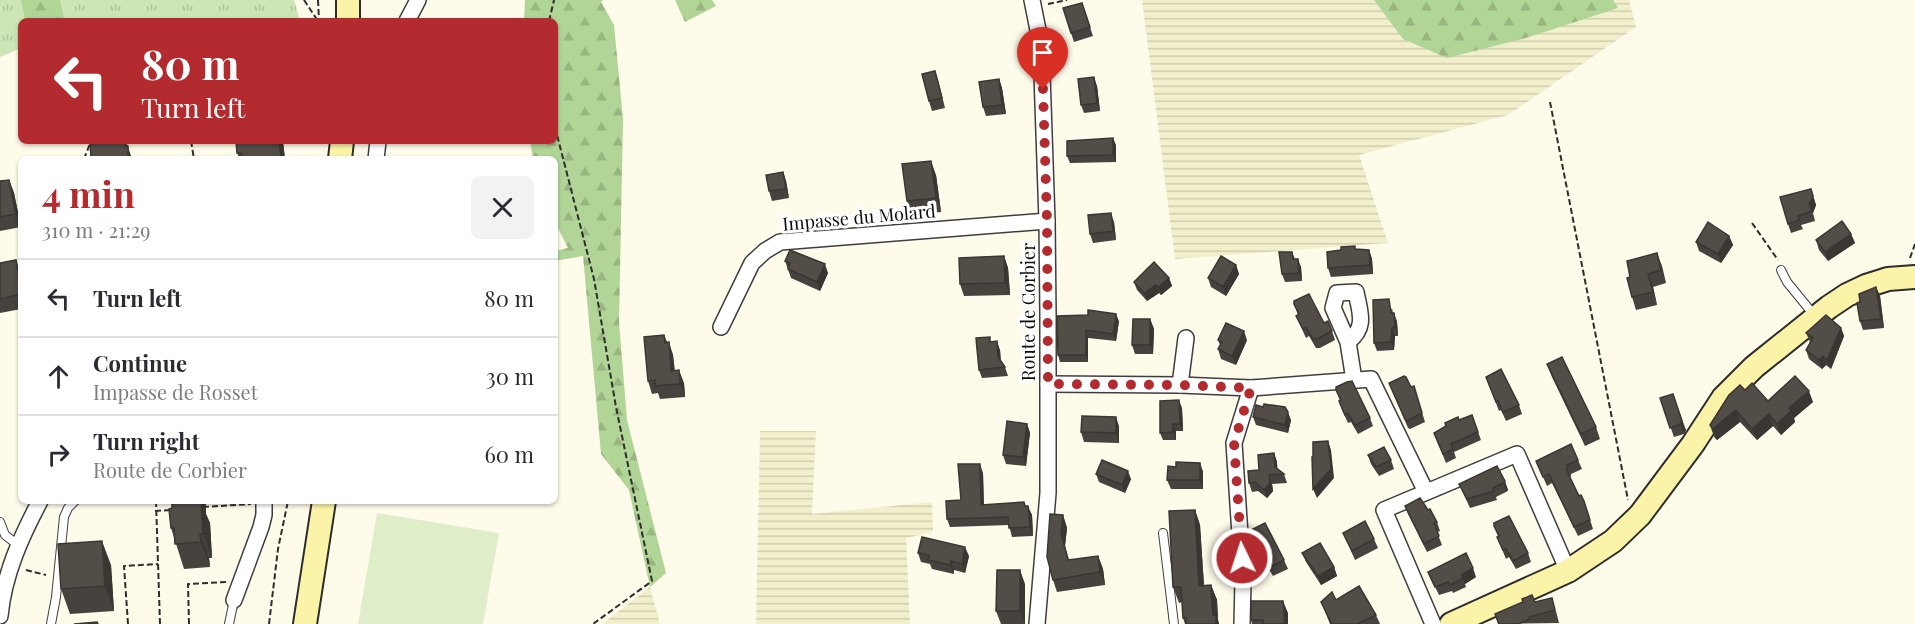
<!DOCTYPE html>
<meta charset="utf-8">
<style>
:root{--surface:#fff;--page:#f2f2f3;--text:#2b2b33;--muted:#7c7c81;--line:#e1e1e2;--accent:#b32b2e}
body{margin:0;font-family:"Playfair Display",serif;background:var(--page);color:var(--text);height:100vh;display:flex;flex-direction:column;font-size:22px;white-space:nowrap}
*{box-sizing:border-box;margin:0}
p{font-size:20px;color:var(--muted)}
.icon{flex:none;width:33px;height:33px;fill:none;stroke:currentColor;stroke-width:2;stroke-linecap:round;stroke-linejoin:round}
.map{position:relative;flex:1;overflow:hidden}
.side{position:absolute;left:18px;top:156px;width:540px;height:348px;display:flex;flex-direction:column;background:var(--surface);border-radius:9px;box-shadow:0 2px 4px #0004}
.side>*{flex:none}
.top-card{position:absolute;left:18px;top:18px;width:540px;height:126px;border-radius:9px;box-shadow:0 2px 4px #0004;background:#b32b2e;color:#fff;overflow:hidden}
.pin{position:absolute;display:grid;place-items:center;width:51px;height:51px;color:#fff;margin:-62px -26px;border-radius:50% 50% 50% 0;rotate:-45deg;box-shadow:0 0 6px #0007}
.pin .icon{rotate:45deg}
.me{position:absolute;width:66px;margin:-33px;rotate:356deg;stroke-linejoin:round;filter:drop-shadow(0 0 4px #0008)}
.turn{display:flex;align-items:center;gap:21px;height:126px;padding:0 24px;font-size:27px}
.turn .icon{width:78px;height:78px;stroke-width:2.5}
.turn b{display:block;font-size:42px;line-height:51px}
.round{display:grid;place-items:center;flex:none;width:63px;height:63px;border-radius:9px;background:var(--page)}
.summary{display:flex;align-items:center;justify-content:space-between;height:102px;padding:0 24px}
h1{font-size:36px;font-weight:700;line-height:45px;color:var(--accent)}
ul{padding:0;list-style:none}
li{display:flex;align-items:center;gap:18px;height:78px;padding:0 24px;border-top:2px solid var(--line)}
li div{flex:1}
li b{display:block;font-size:22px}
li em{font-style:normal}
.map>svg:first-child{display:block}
.farmland{fill:url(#farmland-rules)}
.grass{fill:url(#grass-tufts)}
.forest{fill:url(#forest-firs)}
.pitch{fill:#dfedc8}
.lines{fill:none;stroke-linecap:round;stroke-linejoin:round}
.lane-casing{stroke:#3e3e3e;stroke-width:10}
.street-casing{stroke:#3e3e3e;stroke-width:18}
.secondary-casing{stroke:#2d2d2d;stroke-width:26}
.path{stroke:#2d2d2d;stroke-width:2;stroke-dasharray:6 3;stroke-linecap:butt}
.lane{stroke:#fff;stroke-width:8}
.street{stroke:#fff;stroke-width:15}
.secondary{stroke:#fbf4a8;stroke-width:22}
.wall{fill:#47423e}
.shaded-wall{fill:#3a3632}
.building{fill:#534d48;stroke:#3a3632;stroke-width:1.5}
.route{stroke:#b32b2e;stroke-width:10;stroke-dasharray:0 18}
.labels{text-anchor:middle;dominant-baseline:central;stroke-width:6;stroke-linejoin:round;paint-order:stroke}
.street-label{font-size:18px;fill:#0b0b0b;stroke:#fff}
</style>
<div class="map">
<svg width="1915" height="624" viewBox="0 0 1915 624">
<defs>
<pattern id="farmland-rules" width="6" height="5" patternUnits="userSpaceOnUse" patternTransform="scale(1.5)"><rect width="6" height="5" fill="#f2f0cc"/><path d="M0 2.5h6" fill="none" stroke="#ceccae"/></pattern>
<pattern id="grass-tufts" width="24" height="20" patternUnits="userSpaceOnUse" patternTransform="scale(1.5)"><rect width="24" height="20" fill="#cde6b6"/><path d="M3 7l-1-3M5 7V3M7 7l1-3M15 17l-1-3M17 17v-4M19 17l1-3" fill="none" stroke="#afc49b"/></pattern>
<pattern id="forest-firs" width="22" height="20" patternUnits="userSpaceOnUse" patternTransform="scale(1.5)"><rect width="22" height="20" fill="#b1d596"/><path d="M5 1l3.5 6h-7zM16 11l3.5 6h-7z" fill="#97b680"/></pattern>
</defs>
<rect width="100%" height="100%" fill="#fefbea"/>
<g class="farmland">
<path d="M1142 0H1629L1636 27 1508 115 1359 155 1388 243 1175 259Z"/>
<path d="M760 431H816L812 514 932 502 933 532 906 538 910 624H756Z"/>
<path d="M650 587 660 624H602Z"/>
</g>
<g class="grass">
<path d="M0 0H21L25 21H21V48L0 57Z"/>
<path d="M60 0H294L300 21H65Z"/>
</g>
<g class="forest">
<path d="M21 0H60L65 21H25Z"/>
<path d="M525 0H603L601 2 614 25 623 119 619 322 627 420 666 573 650 587 629 490 601 454 583 256 555 261V251L568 248 555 222V159H533L530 141H555V21H524Z"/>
<path d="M675 0H712L716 6 685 22Z"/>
<path d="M1374 0H1613L1618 8 1526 38 1447 58 1403 39Z"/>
</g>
<path class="pitch" d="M377 513 499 533 483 624H358Z"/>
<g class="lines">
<defs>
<g id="lane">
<path d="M1781 270 1787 282 1814 315"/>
<path d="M0 522 5 535 18 545"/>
<path d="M1163 533 1174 624"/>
<path d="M51 624 56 597 64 517 68 508 75 501"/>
<path d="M229 624 234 600"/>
</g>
<g id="street">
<path d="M1032 0 1041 45 1047 221 1048 315V493L1037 624"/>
<path d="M407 21 418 0"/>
<path d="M376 159 378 141"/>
<path d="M721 327 752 263 765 251 780 242 1047 221"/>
<path d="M1348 342C1367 327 1360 313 1356 292L1337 293 1333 308 1348 342 1354 380"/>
<path d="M1048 384 1180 385 1186 338"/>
<path d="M1180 385 1251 388 1371 379 1426 492"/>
<path d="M234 600 261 527 264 515V501"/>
<path d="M0 616C4 574 21 537 40 501"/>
<path d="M1242 624 1243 581 1234 443 1251 388"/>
<path d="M1433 624 1384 510 1517 454 1568 571"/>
</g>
<g id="secondary">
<path d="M348 21V0"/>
<path d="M340 159 342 141"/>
<path d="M305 624 324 501"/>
<path d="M1451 624 1568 571 1613 541 1640 515 1693 444 1723 398 1754 367 1829 307 1847 295 1866 286 1888 279 1915 277"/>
</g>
</defs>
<use href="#lane" class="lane-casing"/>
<use href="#street" class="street-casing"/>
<use href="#secondary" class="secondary-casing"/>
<g class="path">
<path d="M304 0 318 21"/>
<path d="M318 0 319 21"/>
<path d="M1048 4 1067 0"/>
<path d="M549 21 554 0"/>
<path d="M1550 102 1628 500"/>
<path d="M555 127 594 279 616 407 652 581 593 624"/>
<path d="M191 141 194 159"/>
<path d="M84 159 91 141"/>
<path d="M1752 223 1778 260"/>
<path d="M1910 258 1915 244"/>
<path d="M156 501 160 624"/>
<path d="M203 507 251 504"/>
<path d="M155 511 170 510"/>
<path d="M26 570 46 575"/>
<path d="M128 624 124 566 158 564"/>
<path d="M189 624 188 584 226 582"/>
<path d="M269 624 278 549 288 501"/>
</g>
<use href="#lane" class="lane"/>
<use href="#street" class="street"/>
<use href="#secondary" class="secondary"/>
</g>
<g class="wall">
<path d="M1082 3 1093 36 1074 42 1071 33Z"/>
<path d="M935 71 945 108 932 111 929 101Z"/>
<path d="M999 79 1002 88 1006 114 986 116 983 107Z"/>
<path d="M1097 86 1100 111 1084 113 1081 105Z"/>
<path d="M236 141H283L285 159H240L237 153Z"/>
<path d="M1116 145V162L1070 163 1067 156Z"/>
<path d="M783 172 786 181 789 198 772 201 769 191Z"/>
<path d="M936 175 941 212 912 214 907 201Z"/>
<path d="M9 180 14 193 21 227 0 231V181Z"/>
<path d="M1811 189 1816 205 1813 213 1815 221 1801 225 1803 229 1791 233 1788 224Z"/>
<path d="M1114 222 1116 240 1093 243 1090 234Z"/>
<path d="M1851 234 1855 243 1828 261 1819 250 1816 240Z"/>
<path d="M1729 236 1733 245 1721 263 1699 251 1696 242Z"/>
<path d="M1356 249 1369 250 1372 259 1373 274 1331 277 1328 268Z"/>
<path d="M1292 252 1295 259 1301 267 1302 281 1285 282 1282 274Z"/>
<path d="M1657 253 1666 283 1653 287 1657 305 1636 310 1632 297 1630 277Z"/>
<path d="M1004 256 1008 268 1010 295 964 296 960 284Z"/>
<path d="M785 261 828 273 820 291 791 278Z"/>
<path d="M0 263 20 273 21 309 0 313Z"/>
<path d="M1236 265 1239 274 1226 296 1211 287 1208 278Z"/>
<path d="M1169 278 1172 286 1161 295 1159 293 1147 301 1137 290 1134 282Z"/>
<path d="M1876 287 1880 296 1884 328 1863 330 1860 321V302Z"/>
<path d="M1294 304 1324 323 1332 331 1335 340 1320 348H1316L1309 336 1306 338 1296 316 1298 315Z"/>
<path d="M1392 308 1393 313H1394L1397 322 1398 336H1395L1394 350 1377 351 1374 343Z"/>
<path d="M1057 316 1119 321 1116 341 1088 338V362H1060L1058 355Z"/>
<path d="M1150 319 1154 329 1153 354H1135L1132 345Z"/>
<path d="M1841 328 1844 336 1831 369 1826 365 1822 369 1809 359 1806 350 1810 342 1806 333Z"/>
<path d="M664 335 673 355 675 371 684 383 685 397 660 399 658 393 652 394 648 381Z"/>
<path d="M1218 340H1247L1236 365 1221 359 1218 349 1220 345Z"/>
<path d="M991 341 1000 350 1001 361 1005 367 1008 376 982 378 979 370Z"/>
<path d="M1547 364 1596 427 1600 439 1585 446 1552 377Z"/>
<path d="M1486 377 1519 405 1522 414 1506 421 1501 410 1499 411Z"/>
<path d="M1389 383 1411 387 1414 386 1425 422 1410 429 1408 428Z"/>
<path d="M1336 390 1370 418 1373 426 1358 434 1351 422 1348 423 1342 410 1339 401H1340Z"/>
<path d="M1745 390 1768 401 1813 402 1794 418 1795 422 1781 435 1773 426 1757 440 1740 422 1717 440 1714 437 1710 425Z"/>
<path d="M1660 398 1686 430 1684 434 1674 437Z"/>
<path d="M1182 408 1183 431H1176V440H1163L1160 433Z"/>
<path d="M1472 415 1481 440 1454 452 1456 458 1446 463 1434 433 1459 420Z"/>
<path d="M1253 417 1291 420 1288 433 1256 425Z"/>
<path d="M1027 424 1030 433 1026 466 1006 464 1003 455Z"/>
<path d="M1119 426V443L1084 442 1081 432Z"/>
<path d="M1274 453 1277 462V469L1284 474 1287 483 1272 484 1273 491 1267 498 1258 491 1252 492 1249 483 1259 470Z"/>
<path d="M1368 455 1391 460 1394 469 1379 476 1371 464Z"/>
<path d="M1578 460 1582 469 1571 474V476L1570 477 1579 496 1584 501 1593 529 1578 536 1552 483 1547 486 1536 461Z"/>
<path d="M1200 463 1203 472V489H1171L1167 480Z"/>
<path d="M1497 466 1508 490 1506 492 1496 497 1497 500 1470 508 1459 484Z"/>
<path d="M983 473 984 505 1026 506 1032 515 1033 536 1012 537 1009 525 950 527 947 519Z"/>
<path d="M1096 474 1131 479 1125 493 1099 482Z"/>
<path d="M1405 506 1428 510 1437 522 1440 531 1437 532 1442 545 1427 552 1408 514Z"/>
<path d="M1195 510 1200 525 1204 586 1211 585 1217 600 1218 620 1219 624H1185L1183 618 1182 602 1179 603 1173 587Z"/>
<path d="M206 514 210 523 212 558H209L210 567 184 569 171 528Z"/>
<path d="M1063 515 1067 528 1065 546 1069 560 1098 556 1103 569 1105 585 1057 592 1053 580Z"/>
<path d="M1494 526 1528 553 1531 562 1516 569 1509 557 1506 559 1497 537 1498 536Z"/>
<path d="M1251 530 1284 560 1288 569 1273 576 1255 546Z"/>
<path d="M1343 533 1374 539 1378 548 1355 560Z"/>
<path d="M918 553 969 556 965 573 954 570V574L932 569 930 564 921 562Z"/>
<path d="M1302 553 1334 567 1337 576 1321 585 1306 562Z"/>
<path d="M111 565 114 611 70 614 61 589Z"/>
<path d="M1428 572 1476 577 1465 584 1466 587 1453 593 1452 591 1439 595Z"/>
<path d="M1025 584V624H1001L996 611Z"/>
<path d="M1321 602 1376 615 1380 624H1330Z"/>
<path d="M1535 602 1556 611 1559 623 1498 624 1495 614Z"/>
<path d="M1288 613V624H1252L1251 620Z"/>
</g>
<g class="shaded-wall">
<path d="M935 71 938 80 945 108 942 98Z"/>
<path d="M1094 77 1097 86 1100 111 1097 103Z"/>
<path d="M999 79 1002 88 1006 114 1002 105Z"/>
<path d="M1113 138 1116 145V162L1113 155Z"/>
<path d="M125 141H126L132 159H128Z"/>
<path d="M279 141H283V143L285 159H281Z"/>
<path d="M931 161 936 175 941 212 936 198Z"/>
<path d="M783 172 786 181 789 198 786 189Z"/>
<path d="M9 180 14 193 21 227 16 214Z"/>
<path d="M1813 196 1816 205 1813 213 1809 204Z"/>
<path d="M1111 213 1114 222 1116 240 1113 231Z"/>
<path d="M1851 234 1855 243 1828 261 1825 252Z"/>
<path d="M1729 236 1733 245 1721 263 1718 254Z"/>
<path d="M1369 250 1372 259 1373 274 1370 265Z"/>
<path d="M1657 253 1662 266 1666 283 1661 270Z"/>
<path d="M1004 256 1008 268 1010 295 1005 283Z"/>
<path d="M1298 259 1301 267 1302 281 1299 273Z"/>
<path d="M16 260 20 273 21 288Z"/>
<path d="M825 264 828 273 820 291 817 282Z"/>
<path d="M1236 265 1239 274 1226 296 1223 287Z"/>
<path d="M1648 274 1653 287 1657 305 1653 292Z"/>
<path d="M1169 278 1172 286 1161 295 1158 287Z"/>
<path d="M1156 285 1159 293 1147 301 1144 293Z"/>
<path d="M1876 287 1880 296 1884 328 1881 319Z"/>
<path d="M1394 313 1397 322 1398 336 1395 327Z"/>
<path d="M1116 314 1119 321 1116 341 1113 334Z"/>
<path d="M1150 319 1154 329 1153 354 1150 345Z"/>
<path d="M1392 328 1395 336 1394 350 1391 342Z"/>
<path d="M1841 328 1844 336 1831 369 1827 360Z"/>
<path d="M1086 330 1088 338V362L1086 355Z"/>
<path d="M1244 331 1247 340 1236 365 1232 356Z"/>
<path d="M997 341 1000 350 1001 366 998 357Z"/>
<path d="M669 342 673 355 675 384 671 371Z"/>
<path d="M1823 356 1826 365 1822 369 1819 360Z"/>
<path d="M679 370 684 383 685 397 680 384Z"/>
<path d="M1809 391 1813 402 1794 418 1795 422 1781 435 1777 424 1789 408Z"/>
<path d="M1179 400 1182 408 1183 431 1180 424Z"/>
<path d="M1676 403 1686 430 1684 434 1680 424Z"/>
<path d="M1736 410 1740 422 1717 440 1713 429Z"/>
<path d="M1288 412 1291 420 1288 433 1285 425Z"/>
<path d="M1769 414 1773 426 1757 440 1752 429Z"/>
<path d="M1116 417 1119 426V443L1116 433Z"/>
<path d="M1027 424 1030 433 1026 466 1023 457Z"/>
<path d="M1173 424 1176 431V440L1173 432Z"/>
<path d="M1328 441 1331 450 1334 478 1317 498 1313 489Z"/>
<path d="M1274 453 1277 462 1278 476 1275 467Z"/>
<path d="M1200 463 1203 472V489L1200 480Z"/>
<path d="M980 464 983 473 984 514 981 505Z"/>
<path d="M1128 471 1131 479 1125 493 1122 485Z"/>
<path d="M1269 475 1272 484 1273 491 1267 498 1264 490Z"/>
<path d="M1505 481 1508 490 1506 492 1503 483Z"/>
<path d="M199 501H206V514L210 523 212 558 203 534Z"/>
<path d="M1028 506 1032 515 1033 536 1030 527Z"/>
<path d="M1195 510 1200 525 1205 601 1199 586Z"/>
<path d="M1063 515 1067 528 1065 546 1073 573 1061 533Z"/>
<path d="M200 534 209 558 210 567 201 542Z"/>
<path d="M102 541 111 565 114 611 105 586Z"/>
<path d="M965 547 969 556 965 573 962 564Z"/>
<path d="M1098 556 1103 569 1105 585 1100 572Z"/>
<path d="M951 561 954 570V574L950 565Z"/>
<path d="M1334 567 1337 576 1321 585 1318 576Z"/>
<path d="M1473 568 1476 577 1465 584 1461 575Z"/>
<path d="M1020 570 1025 584V624L1020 611Z"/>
<path d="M1211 585 1217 600 1218 620 1219 624H1216L1213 615Z"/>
<path d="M1283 601 1288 613V624H1285Z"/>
</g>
<g class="building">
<path d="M1082 3 1090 27 1071 33 1063 8Z"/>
<path d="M935 71 942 98 929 101 922 74Z"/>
<path d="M1094 77 1097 103 1081 105 1078 79Z"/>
<path d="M999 79 1002 105 983 107 979 82Z"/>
<path d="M1113 138V155L1067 156V141Z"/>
<path d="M90 141H125V146H128V159H91Z"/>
<path d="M236 141H279L281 159H242L241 153H237Z"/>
<path d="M931 161 936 198 907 201 902 164Z"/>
<path d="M783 172 786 189 769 191 766 175Z"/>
<path d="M9 180 16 214 0 217V181Z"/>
<path d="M1811 189 1813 196 1809 204 1812 211 1798 216 1799 220 1788 224 1780 197Z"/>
<path d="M1111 213 1113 231 1090 234 1088 215Z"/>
<path d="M1842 221 1851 234 1825 252 1816 240Z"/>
<path d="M1708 222 1729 236 1718 254 1696 242Z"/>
<path d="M1355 246V249L1369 250 1370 265 1328 268 1327 252 1341 250V247Z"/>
<path d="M790 250 825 264 817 282 788 269 790 263 785 261Z"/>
<path d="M1279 252H1292L1293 259H1298L1299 273 1282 274Z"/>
<path d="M1657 253 1661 270 1648 274 1653 292 1632 297 1627 278 1630 277 1627 261Z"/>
<path d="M1004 256 1005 283 960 284 959 258Z"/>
<path d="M1221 256 1236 265 1223 287 1208 278Z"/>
<path d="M16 260 21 288V294L0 299V263Z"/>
<path d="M1154 262 1169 278 1158 287 1156 285 1144 293 1134 282Z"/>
<path d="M1876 287 1881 319 1860 321 1857 303 1860 302 1859 294Z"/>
<path d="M1309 294 1324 323 1328 321 1332 331 1317 339H1313L1306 327 1303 329 1296 316 1299 314 1294 304V301Z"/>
<path d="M1389 299 1391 313H1394L1395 327 1392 328 1391 342 1374 343 1373 300Z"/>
<path d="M1088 310 1116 314 1113 334 1086 330V355H1058L1057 316 1088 315Z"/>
<path d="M1826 315 1841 328 1827 360 1823 356 1819 360 1806 350 1813 338 1806 333Z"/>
<path d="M1133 319H1150V345H1132Z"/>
<path d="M1226 323 1244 331 1232 356 1218 349 1222 342 1218 340Z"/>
<path d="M664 335 665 343 669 342 671 371 679 370 680 384 655 386V380L648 381 644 337Z"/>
<path d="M990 337V342L997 341 998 357 1005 367 979 370 976 338Z"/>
<path d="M1562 357 1596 427 1581 434 1547 364Z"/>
<path d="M1501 369 1519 405 1503 412 1498 401 1496 402 1486 377Z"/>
<path d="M1404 376 1406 377 1411 387 1414 386 1422 413 1407 421 1405 419 1389 383Z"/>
<path d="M1795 376 1809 391 1789 408 1791 411 1777 424 1769 414 1752 429 1736 410 1713 429 1710 425 1729 395 1740 385 1745 390 1752 383 1768 401Z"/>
<path d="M1352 381 1370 418 1355 425 1348 413 1345 415 1339 401 1341 400 1336 390V387L1347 382Z"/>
<path d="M1673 394 1682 421 1680 424 1670 428 1660 398Z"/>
<path d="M1179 400 1180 424H1173V432L1160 433V401Z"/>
<path d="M1264 404 1285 407 1288 412 1285 425 1253 417 1256 405 1263 407Z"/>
<path d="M1472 415 1478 432 1451 444 1453 449 1443 454 1434 433 1446 426 1445 423 1458 417 1459 420Z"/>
<path d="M1082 416 1116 417V433L1081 432Z"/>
<path d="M1007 421 1027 424 1023 457 1003 455Z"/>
<path d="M1328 441 1331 469 1313 489 1312 457H1313V442Z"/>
<path d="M1571 444 1578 460 1567 465 1568 467 1566 469 1579 496 1581 495 1584 501 1590 520 1574 527 1549 474 1543 477 1536 461Z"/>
<path d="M1384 447 1391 460 1376 467 1368 455Z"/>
<path d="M1274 453 1275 467 1284 474 1269 475 1270 483 1264 490 1255 482 1249 483 1248 471 1259 470 1258 455Z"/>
<path d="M1102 460 1128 471 1122 485 1096 474Z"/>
<path d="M1176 462 1200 463V480H1167L1168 466 1176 467Z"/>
<path d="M958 464H980L981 505 1024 502 1025 506H1028L1030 527 1009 528 1008 517 947 519 946 501 961 500Z"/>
<path d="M1497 466 1505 481 1503 483 1493 488 1494 491 1467 499 1459 484Z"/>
<path d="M1420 498 1428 510 1430 509 1437 522 1434 523 1439 536 1424 544 1405 506Z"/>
<path d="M172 501H201L203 534H200L201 542 175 544 174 528H171L169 509 172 508Z"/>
<path d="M1195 510 1199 586 1211 585 1213 615H1216V624H1186V617L1183 618 1181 587H1173L1169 511Z"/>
<path d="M1050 514 1063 515 1061 533 1068 560 1098 556 1100 572 1053 580 1047 557Z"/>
<path d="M1509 516 1528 553 1513 561 1506 549 1503 550 1497 537 1499 536 1494 526V523Z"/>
<path d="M1365 521 1374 539 1352 551 1343 533Z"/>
<path d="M1265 523 1284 560 1270 567 1252 537 1254 536 1251 530Z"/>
<path d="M922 537 965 547 962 564 951 561 950 565 928 560 929 555 918 553Z"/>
<path d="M102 541 105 586 61 589 58 544Z"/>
<path d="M1320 543 1334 567 1318 576 1302 553Z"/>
<path d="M1466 553 1473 568 1461 575 1463 578 1450 585 1448 582 1435 587 1428 572Z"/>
<path d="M997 570H1020V611H996Z"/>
<path d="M1359 586 1376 615 1357 624H1332L1321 602 1332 592 1336 600Z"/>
<path d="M1532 595 1535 602 1552 598 1555 610 1529 617 1530 619 1518 624H1499L1495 614 1523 602 1522 599Z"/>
<path d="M1251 601H1283L1285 624H1263V620H1251Z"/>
<path d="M97 622 98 624H74Z"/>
</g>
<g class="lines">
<path class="route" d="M1043 89 1047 221 1048 384 1180 385 1251 388 1234 443 1242 558"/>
</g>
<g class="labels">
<g class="street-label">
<text transform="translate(859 217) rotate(-5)">Impasse du Molard</text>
<text transform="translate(1028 312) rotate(-90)">Route de Corbier</text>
</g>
</g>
</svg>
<div class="pin" style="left:1043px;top:89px;background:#d93025"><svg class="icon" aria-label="arrive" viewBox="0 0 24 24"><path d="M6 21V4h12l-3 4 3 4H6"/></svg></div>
<svg class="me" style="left:1242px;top:558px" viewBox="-20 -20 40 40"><circle r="17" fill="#b32b2e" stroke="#fff" stroke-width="3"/><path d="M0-11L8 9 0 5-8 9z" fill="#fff"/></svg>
<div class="top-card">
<div class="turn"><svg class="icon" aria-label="left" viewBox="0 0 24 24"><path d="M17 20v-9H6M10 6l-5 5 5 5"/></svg><div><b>80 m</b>Turn left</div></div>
</div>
<section class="side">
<div class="summary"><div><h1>4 min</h1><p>310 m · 21:29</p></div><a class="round"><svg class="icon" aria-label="close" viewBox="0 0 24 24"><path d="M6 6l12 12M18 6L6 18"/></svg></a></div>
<ul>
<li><svg class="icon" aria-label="left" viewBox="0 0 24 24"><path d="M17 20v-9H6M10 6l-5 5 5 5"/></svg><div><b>Turn left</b></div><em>80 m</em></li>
<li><svg class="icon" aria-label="ahead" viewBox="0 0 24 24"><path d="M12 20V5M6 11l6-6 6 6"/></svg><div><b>Continue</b><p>Impasse de Rosset</p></div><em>30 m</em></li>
<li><svg class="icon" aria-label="right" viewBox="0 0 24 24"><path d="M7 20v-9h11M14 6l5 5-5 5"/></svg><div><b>Turn right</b><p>Route de Corbier</p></div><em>60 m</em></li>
</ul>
</section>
</div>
